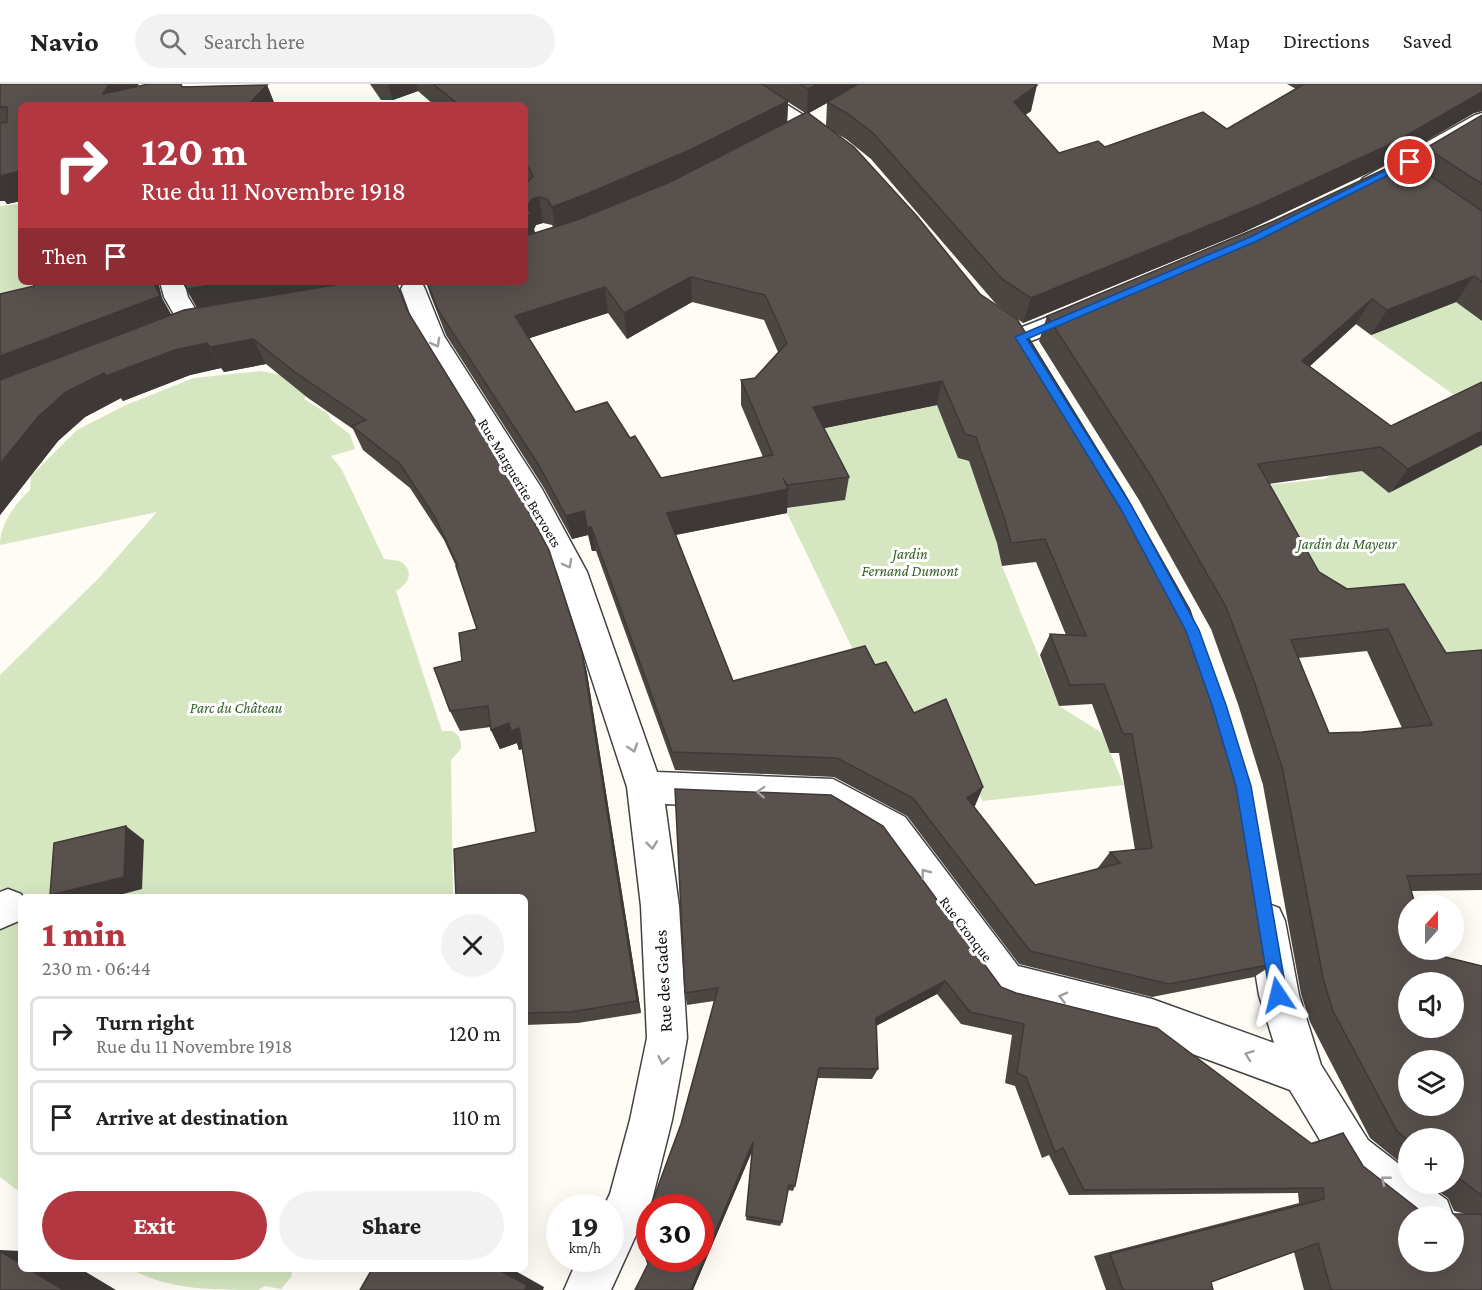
<!DOCTYPE html>
<meta charset="utf-8">
<style>
:root{--surface:#fff;--page:#f2f2f2;--text:#222;--muted:#767676;--line:#e0e0e0;--accent:#b23740}
body{margin:0;font-family:"Crimson Pro",serif;background:var(--page);color:var(--text);height:100vh;display:flex;flex-direction:column;font-size:22px;white-space:nowrap}
*{box-sizing:border-box;margin:0}
p{font-size:20px;color:var(--muted)}
.icon{flex:none;width:33px;height:33px;fill:none;stroke:currentColor;stroke-width:2;stroke-linecap:round;stroke-linejoin:round}
.map{position:relative;flex:1;overflow:hidden}
.details{position:absolute;left:18px;top:810px;width:510px;height:378px;display:flex;flex-direction:column;background:var(--surface);border-radius:9px;box-shadow:0 6px 24px #0002}
.details>*{flex:none}
.banner{position:absolute;left:18px;top:18px;width:510px;height:183px;border-radius:9px;box-shadow:0 6px 24px #0002;background:#b23740;color:#fff;overflow:hidden}
.needle{width:39px;rotate:21deg}
.tools{position:absolute;left:1398px;top:810px;display:grid;gap:12px}
.tools a{display:grid;place-items:center;width:66px;height:66px;border-radius:50%;background:var(--surface);box-shadow:0 6px 24px #0002;font-size:30px}
.speed{position:absolute;left:546px;top:1110px;display:flex;gap:12px;font-size:30px;font-weight:700;text-align:center}
.speed>*{display:grid;place-content:center;width:78px;height:78px;border-radius:50%;background:var(--surface);box-shadow:0 6px 24px #0002;line-height:1}
.speed small{font-size:15px;font-weight:400}
.speed .limit{border:9px solid #d22;background:#fff;color:#111}
.pin{position:absolute;display:grid;place-items:center;width:51px;height:51px;color:#fff;margin:-26px;border:3px solid #fff;border-radius:50%;box-shadow:0 2px 6px #0007}
.me{position:absolute;width:66px;margin:-33px;rotate:350deg;stroke-linejoin:round;filter:drop-shadow(0 0 4px #0008)}
.turn{display:flex;align-items:center;gap:21px;height:126px;padding:0 24px;font-size:27px}
.turn .icon{width:78px;height:78px;stroke-width:2.5}
.turn b{display:block;font-size:42px;line-height:51px}
.then{display:flex;align-items:center;height:57px;padding:0 24px;background:#0003;gap:12px;font-size:22px}
.round{display:grid;place-items:center;flex:none;width:63px;height:63px;border-radius:32px;background:var(--page)}
.summary{display:flex;align-items:center;justify-content:space-between;height:102px;padding:0 24px}
h1{font-size:36px;font-weight:800;line-height:45px;color:var(--accent)}
.cta{display:flex;gap:12px;margin-top:auto;padding:12px 24px}
.cta a{flex:1;height:69px;border-radius:36px;background:var(--accent);color:#fff;font-size:24px;font-weight:800;line-height:69px;text-align:center}
.cta a+a{background:var(--page);color:var(--text)}
ul{padding:0;list-style:none}
li{display:flex;align-items:center;gap:18px;height:75px;margin:0 12px 9px;padding:0 12px;border:3px solid var(--line);border-radius:9px}
li div{flex:1}
li b{display:block;font-size:22px}
li em{font-style:normal}
header{display:flex;align-items:center;gap:36px;box-sizing:border-box;height:84px;padding:0 30px;background:var(--surface);border-bottom:2px solid var(--line)}
header strong{font-size:28px}
nav{display:flex;gap:33px;margin-inline-start:auto;font-size:21px}
.search{width:420px;height:54px;background:var(--page);display:flex;align-items:center;gap:15px;box-sizing:border-box;padding:0 21px;border-radius:33px;color:var(--muted);font-size:22px}
.map>svg:first-child{display:block}
.green{fill:#d5e6c1}
.lines{fill:none;stroke-linecap:round;stroke-linejoin:round}
.street-casing{stroke:#434343;stroke-width:3}
.street{fill:#fff;fill-rule:evenodd}
.wall{fill:#4c4643;fill-rule:evenodd}
.shaded-wall{fill:#3e3937}
.building{fill:#58514e;stroke:#3e3937;stroke-width:1.5;fill-rule:evenodd}
.oneway{stroke:#9f9f9f}
.route{fill:#1a73e8;stroke:#114b97;stroke-width:1.5}
.labels{text-anchor:middle;dominant-baseline:central;stroke-width:6;stroke-linejoin:round;paint-order:stroke}
.street-label{font-size:15px;fill:#101010;stroke:#fff}
.park-label{font-size:15px;font-style:italic;fill:#356227;stroke:#fff}
.near-street-label{font-size:18px;fill:#101010;stroke:#fff}
</style>
<header>
<strong>Navio</strong>
<div class="search"><svg class="icon" aria-label="search" viewBox="0 0 24 24"><circle cx="10" cy="10" r="6"/><path d="M15 15l6 6"/></svg>Search here</div>
<nav><a>Map</a><a>Directions</a><a>Saved</a></nav>
</header>
<div class="map">
<svg width="1482" height="1206" viewBox="0 0 1482 1206">
<rect width="100%" height="100%" fill="#fefcf5"/>
<g class="green">
<path d="M19 120 21 125V198H31L34 207 0 215V122Z"/>
<path d="M1405 181 1482 236V331L1348 235Z"/>
<path d="M261 287 281 291 309 308 304 315 328 330 332 337 350 350 355 365 331 372 342 386 384 475 400 477C415 487 409 500 396 507L442 647H453C460 652 461 656 461 665L451 676 453 813H21V1109L0 1093V591L99 494 157 428 0 461C0 440 15 420 30 406L31 392 77 346 126 321 194 294Z"/>
<path d="M957 317 961 359 954 364 958 374 969 377 997 456 1002 482 1059 622 1102 649 1124 701 983 717 967 688 908 649 870 601 787 429 785 425 845 416 811 347Z"/>
<path d="M1482 361V585L1311 529 1258 402 1324 395 1357 380 1389 409Z"/>
<path d="M131 1185H293L291 1193 281 1205 265 1202 258 1206C213 1206 169 1206 131 1185Z"/>
</g>
<g class="lines">
<defs>
<g id="street">
<path d="M730 0H754L840 54 843 59 840 64 832 65 824 64 733 4Z"/>
<path d="M1482 29V44L1379 104 1371 106 1363 104 1360 99 1363 94 1475 31Z"/>
<path d="M160 198H184L188 213 206 242 202 248 193 250 184 248 164 213Z"/>
<path d="M416 198 422 199 425 205 444 252 542 405 587 488 657 688 833 695 905 733 1018 882 1152 915 1274 959 1259 911 1247 837 1253 824 1266 819 1279 824 1285 837 1299 911 1321 981 1368 1056 1408 1087V1100H1425L1447 1116 1453 1132H1408V1142L1338 1086 1290 1006 1152 955 1006 919 992 913 879 757 828 727 665 720 679 822 687 954 672 1036 652 1116 611 1206H564L578 1174H610V1124H603L610 1110 630 1036 647 954 641 822 627 703 557 488 520 418 418 252 401 205 404 199Z"/>
<path d="M1086 218 1095 220 1099 226 1095 232 1021 261 1012 259 1008 253 1012 247Z"/>
<path d="M8 805 21 810 23 813 21 836 0 845V808Z"/>
</g>
</defs>
<use href="#street" class="street-casing"/>
<use href="#street" class="street"/>
</g>
<g class="wall">
<path d="M0 0 137 3 267 1 275 21H21V117L7 120 5 117H0Z"/>
<path d="M370 0H1033L1031 27 1025 31 1059 69 1105 63 1227 45 1296 5 1287 0H1482V27L1474 29 1383 82 1244 148 1023 239 996 220 871 75 846 55 832 47 1274 880 1254 893 1152 913 1019 880 907 732 834 693 675 686 596 467H592L588 451 572 455 544 404 446 251 430 210 426 198H525V21H434L418 7 393 16H381ZM788 18 805 29 787 39ZM827 19 826 42 809 29ZM543 139 552 141 553 143 535 149 534 145 536 141ZM692 218 764 236 778 268 755 294 741 296V321L763 373 661 394 630 354 575 328 529 254 608 229 627 255ZM937 321 958 374 969 377 997 459 1002 482 1036 478 1066 551 1050 550 1040 571 1059 622 1092 620 1110 669H1119L1135 766 1110 768 1097 785 1035 801 974 722H975L914 629 875 581 733 597 676 451 787 429V424L845 416 849 393 824 344Z"/>
<path d="M1482 31V237L1456 218 1371 251 1356 240 1310 282 1391 342 1482 298 1389 409 1362 387 1269 400 1319 488 1446 569 1482 566V806L1411 807 1429 869 1482 882V1206H1304L1294 1168 1211 1198 1213 1206H1106L1094 1172 1299 1119 1298 1109 1069 1111 1049 1071 1042 1074 1015 1002 1005 999 1012 951 961 940 937 910 876 942 878 985 872 995 818 994 795 1102 793 1107 788 1106 782 1138 780 1142 746 1136 753 1065 693 1206 648 1180 681 1040 714 917 687 921 685 909 675 705 1001 903 1310 1059 1343 1049 1363 1082 1427 1132 1441 1130H1466L1454 1127 1448 1114 1428 1100H1454V1054H1408V1085L1370 1054 1310 938 1301 910 1263 701 1238 620 1211 545 1139 416 1039 257 1047 232 1415 82 1426 64ZM1367 567 1402 644 1362 648 1329 649 1298 574ZM1408 1132H1454V1178Z"/>
<path d="M33 198H158L162 214 171 231 197 224 182 198H396L408 228 582 568 587 589 641 929 578 939 525 941V813L536 748 522 665 519 666 517 659 500 665 491 646V643L460 647 450 627 462 577 477 545 456 482 444 456 410 404 363 366 353 345 308 314 266 280 224 288 221 284 190 291 123 317 121 314 85 333 58 357 0 431V210L34 202Z"/>
</g>
<g class="shaded-wall">
<path d="M109 0H139L125 21 103 10Z"/>
<path d="M388 0H416L418 7 393 16Z"/>
<path d="M818 0H861L827 18V19L807 30 808 5Z"/>
<path d="M267 1 275 21H248Z"/>
<path d="M1037 1 1031 27 1008 43 1014 18Z"/>
<path d="M1482 8V27L1474 29 1383 82 1244 148 1023 239 1031 214Z"/>
<path d="M788 17 787 42 693 90 556 148 552 123Z"/>
<path d="M21 87V117L7 120 5 117H0V92Z"/>
<path d="M539 113 543 139 536 141 534 145 536 156 525 160V133L527 123 532 115Z"/>
<path d="M1474 192 1456 218 1371 251 1387 226Z"/>
<path d="M691 193 692 218 627 255 624 229Z"/>
<path d="M153 198H158L162 214 175 237 0 305V272Z"/>
<path d="M231 198H394L201 231 187 205Z"/>
<path d="M605 203 608 229 521 257 515 232Z"/>
<path d="M1372 215 1356 240 1288 302 1302 277Z"/>
<path d="M253 255 266 280 224 288 210 263Z"/>
<path d="M207 259 221 284 190 291 123 317 121 314 85 333 58 357 0 431V380L38 333 66 308 104 289 175 266Z"/>
<path d="M942 297 937 321 811 347 813 323Z"/>
<path d="M1482 347V361L1389 409 1408 385Z"/>
<path d="M788 405 787 429 669 452 667 429Z"/>
<path d="M584 427 588 451 572 455 566 432Z"/>
<path d="M591 443 596 467H592L587 444Z"/>
<path d="M582 568 587 589 641 929 637 917Z"/>
<path d="M509 639 519 644 527 664 519 666 517 659 500 665 491 646Z"/>
<path d="M983 703 975 722 959 732 967 714Z"/>
<path d="M126 742 144 756 142 805 112 813H53L50 811Z"/>
<path d="M945 897 937 910 870 945 876 934Z"/>
<path d="M753 1058V1065L693 1206H691Z"/>
<path d="M0 1166 21 1167V1185H81L116 1206H63L0 1190Z"/>
<path d="M497 1185H512L544 1203 543 1206H525Z"/>
</g>
<g class="building">
<path d="M0 0H109L103 10 148 0H181L182 3 267 1 248 21H21V87L0 92V39L7 38V23H0Z"/>
<path d="M433 0H762L788 17 692 65 589 109 552 123 547 115 539 113 532 115 527 123 531 130 525 133V97H529L533 92 529 84 525 83V21H459Z"/>
<path d="M800 0H818L808 5Z"/>
<path d="M858 0H1033L1037 1 1014 18 1059 69 1098 57 1105 63 1203 28 1227 45 1304 0H1482V8L1397 57 1256 122 1031 214 1002 195 874 50 848 30 827 18Z"/>
<path d="M807 28 854 63 916 131 980 210 1017 235 1124 409 1190 526 1240 684 1274 880 1169 900 1030 867 913 714 837 674 672 668 591 443 587 444 584 427 566 432 538 380 438 226 427 198H525V152L577 136 670 98ZM691 193 765 211 787 259 755 294 741 296 773 371 661 394 635 352 630 354 607 318 575 328 515 232 605 203 624 229ZM942 297 965 350 976 353 1005 436 1011 459 1045 455 1086 552 1050 550 1070 601 1104 600 1123 650H1132L1152 764 1110 768 1120 779 1035 801 967 714 983 703 946 615 914 629 886 578 875 581 865 562 733 597 667 429 788 405 783 394 787 401 849 393 813 323Z"/>
<path d="M1482 31V100L1426 64Z"/>
<path d="M1406 75 1482 127V198L1474 192 1387 226 1372 215 1302 277 1391 342 1482 298V347L1408 385 1381 363 1258 380 1319 488 1347 505 1404 500 1446 569 1482 566V790L1407 792 1415 820H1408V866H1428L1429 869 1482 882V1113L1480 1110 1457 1093H1454V1054H1408V1056L1397 1047 1333 927 1324 898 1282 683 1255 600 1226 523 1151 392 1047 232 1274 137ZM1388 545 1432 641 1362 648 1329 649 1291 556ZM1408 898H1454V944H1408ZM1408 976H1454V1022H1408Z"/>
<path d="M33 198H153L160 212 0 272V210L34 202Z"/>
<path d="M183 198H231L187 205Z"/>
<path d="M353 198H396L408 228 511 395 549 466 582 568 637 917 571 928 525 929V813H456L454 765 536 748 519 644 511 647 509 639 491 646 488 622 450 627 434 584 462 577 459 549 477 545 456 482H458L435 433 400 380 352 342 366 336 296 289 253 255 210 263 207 259 175 266 106 292 104 289 66 308 38 333 0 380V296L184 226Z"/>
<path d="M675 705 831 711 883 742 1001 903 1016 909 1157 944 1312 1060 1343 1049 1363 1082 1427 1132H1408V1178H1454V1132H1441V1130H1482V1206H1331L1318 1159 1211 1198 1213 1206H1123L1110 1170 1324 1115 1323 1104 1084 1106 1063 1064 1055 1068 1026 993 1017 989 1024 940 970 928 945 897 876 934 878 985 819 984 795 1102 789 1101 782 1138 746 1132 753 1058 691 1206H635L648 1180 639 1153 650 1124V1174H700V1124H650L681 1040 718 904 685 909Z"/>
<path d="M126 742 124 793 50 811 54 759Z"/>
<path d="M0 1167 21 1180V1185H29L63 1206H0Z"/>
<path d="M372 1185H497L527 1201 525 1206H360Z"/>
</g>
<defs><path id="oneway-chevron" d="M-2-3.5L2.5 0L-2 3.5" fill="none" stroke-width="1.6" stroke-linecap="round" stroke-linejoin="round" transform="scale(1.5)"/></defs>
<g class="oneway">
<use href="#oneway-chevron" transform="translate(436 259) rotate(61)"/>
<use href="#oneway-chevron" transform="translate(568 480) rotate(62)"/>
<use href="#oneway-chevron" transform="translate(633 664) rotate(72)"/>
<use href="#oneway-chevron" transform="translate(761 708) rotate(-177)"/>
<use href="#oneway-chevron" transform="translate(652 761) rotate(83)"/>
<use href="#oneway-chevron" transform="translate(925 789) rotate(-127)"/>
<use href="#oneway-chevron" transform="translate(1063 913) rotate(-166)"/>
<use href="#oneway-chevron" transform="translate(1249 971) rotate(-160)"/>
<use href="#oneway-chevron" transform="translate(663 976) rotate(101)"/>
<use href="#oneway-chevron" transform="translate(1385 1096) rotate(-141)"/>
</g>
<path class="route" d="M1407 76 1414 78 1257 157 1027 255 1131 421 1199 546 1226 621 1251 702 1287 911 1284 917 1278 919 1273 917 1270 911 1236 702 1212 621 1186 547 1122 427 1015 253 1250 153Z"/>
<g class="labels">
<g class="street-label">
<text transform="translate(520 399) rotate(59)">Rue Marguerite Bervoets</text>
<text transform="translate(966 845) rotate(53)">Rue Cronque</text>
</g>
<g class="park-label">
<text x="1347" y="460">Jardin du Mayeur</text>
<text x="910" y="470">Jardin<tspan x="910" dy="17">Fernand Dumont</tspan></text>
<text x="236" y="624">Parc du Château</text>
</g>
<g class="near-street-label">
<text transform="translate(663 897) rotate(-93)">Rue des Gades</text>
</g>
</g>
</svg>
<div class="tools">
<a><svg class="needle" viewBox="-14 -14 28 28"><path d="M0-13l5 13h-10z" fill="#e53935"/><path d="M0 13l5-13h-10z" fill="#767676"/></svg></a>
<a><svg class="icon" aria-label="sound" viewBox="0 0 24 24"><path d="M4 9h4l5-4v14l-5-4H4zM17 9q2 3 0 6"/></svg></a>
<a><svg class="icon" aria-label="layers" viewBox="0 0 24 24"><path d="M12 4l9 5-9 5-9-5zM3 14l9 5 9-5"/></svg></a>
<a>+</a>
<a>−</a>
</div>
<div class="speed"><div>19<small>km/h</small></div><div class="limit">30</div></div>
<div class="pin" style="left:1410px;top:78px;background:#d93025"><svg class="icon" aria-label="arrive" viewBox="0 0 24 24"><path d="M6 21V4h12l-3 4 3 4H6"/></svg></div>
<svg class="me" style="left:1278px;top:911px" viewBox="-20 -20 40 40"><path d="M0-17L14 15 0 8-14 15z" fill="#1a73e8" stroke="#fff" stroke-width="4"/></svg>
<div class="banner">
<div class="turn"><svg class="icon" aria-label="right" viewBox="0 0 24 24"><path d="M7 20v-9h11M14 6l5 5-5 5"/></svg><div><b>120 m</b>Rue du 11 Novembre 1918</div></div>
<div class="then">Then<svg class="icon" aria-label="arrive" viewBox="0 0 24 24"><path d="M6 21V4h12l-3 4 3 4H6"/></svg></div>
</div>
<section class="details">
<div class="summary"><div><h1>1 min</h1><p>230 m · 06:44</p></div><a class="round"><svg class="icon" aria-label="close" viewBox="0 0 24 24"><path d="M6 6l12 12M18 6L6 18"/></svg></a></div>
<ul>
<li><svg class="icon" aria-label="right" viewBox="0 0 24 24"><path d="M7 20v-9h11M14 6l5 5-5 5"/></svg><div><b>Turn right</b><p>Rue du 11 Novembre 1918</p></div><em>120 m</em></li>
<li><svg class="icon" aria-label="arrive" viewBox="0 0 24 24"><path d="M6 21V4h12l-3 4 3 4H6"/></svg><div><b>Arrive at destination</b></div><em>110 m</em></li>
</ul>
<div class="cta"><a>Exit</a><a>Share</a></div>
</section>
</div>
